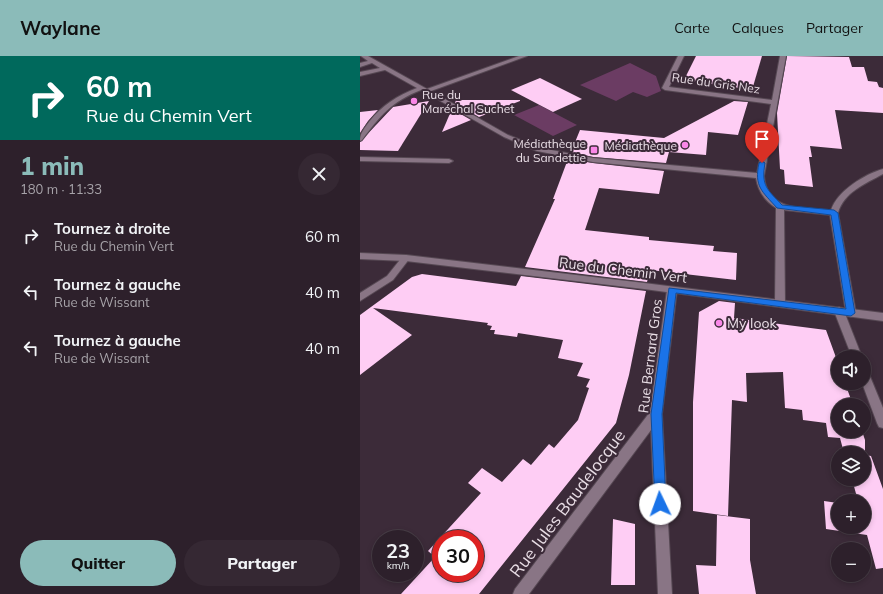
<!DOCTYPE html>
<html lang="fr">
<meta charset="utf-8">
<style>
:root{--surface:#2d202b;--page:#352833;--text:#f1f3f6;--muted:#a7a3a9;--line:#483e47;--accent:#8bbbb9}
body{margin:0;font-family:Mulish,sans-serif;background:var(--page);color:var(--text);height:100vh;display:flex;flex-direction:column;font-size:15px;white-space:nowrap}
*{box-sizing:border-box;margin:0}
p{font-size:13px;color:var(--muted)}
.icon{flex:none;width:22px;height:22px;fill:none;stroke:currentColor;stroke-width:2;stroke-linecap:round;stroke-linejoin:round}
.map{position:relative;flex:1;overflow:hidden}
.details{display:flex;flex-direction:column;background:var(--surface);width:360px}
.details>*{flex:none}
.top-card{background:#00695c;color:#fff;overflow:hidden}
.fabs{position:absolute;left:471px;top:294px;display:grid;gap:8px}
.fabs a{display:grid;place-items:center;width:40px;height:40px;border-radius:50%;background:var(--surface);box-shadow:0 2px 6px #0003,0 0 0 1px var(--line);font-size:20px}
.speed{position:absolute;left:12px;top:474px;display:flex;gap:8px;font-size:20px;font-weight:700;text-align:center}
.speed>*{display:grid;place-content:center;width:52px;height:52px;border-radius:50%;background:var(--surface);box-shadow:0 2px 6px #0003,0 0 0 1px var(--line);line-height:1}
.speed small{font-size:10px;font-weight:400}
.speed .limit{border:6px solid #d22;background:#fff;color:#111}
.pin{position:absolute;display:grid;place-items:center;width:34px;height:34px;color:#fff;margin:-41px -17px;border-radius:50% 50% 50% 0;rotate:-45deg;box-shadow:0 0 4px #0007}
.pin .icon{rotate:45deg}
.me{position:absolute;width:44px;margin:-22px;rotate:357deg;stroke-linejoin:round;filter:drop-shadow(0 0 3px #0008)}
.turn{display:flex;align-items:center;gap:14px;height:84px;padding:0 20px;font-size:18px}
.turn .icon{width:52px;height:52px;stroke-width:2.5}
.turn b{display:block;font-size:28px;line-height:34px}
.round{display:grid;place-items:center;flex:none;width:42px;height:42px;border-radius:21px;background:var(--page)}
.overview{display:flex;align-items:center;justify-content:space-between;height:68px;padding:0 20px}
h1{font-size:24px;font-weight:800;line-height:30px;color:var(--accent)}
.action{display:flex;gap:8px;margin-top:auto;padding:8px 20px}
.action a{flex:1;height:46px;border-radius:24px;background:var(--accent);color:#111;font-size:16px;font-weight:800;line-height:46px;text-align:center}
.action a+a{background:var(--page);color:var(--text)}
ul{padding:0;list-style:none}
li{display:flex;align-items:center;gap:12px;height:56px;padding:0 20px}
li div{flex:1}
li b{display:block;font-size:15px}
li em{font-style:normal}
header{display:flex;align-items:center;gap:24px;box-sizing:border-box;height:56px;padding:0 20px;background:var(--accent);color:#111}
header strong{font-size:19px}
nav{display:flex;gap:22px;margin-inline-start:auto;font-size:14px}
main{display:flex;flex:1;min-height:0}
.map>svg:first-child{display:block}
.green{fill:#6b3c63}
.building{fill:#fecdf4;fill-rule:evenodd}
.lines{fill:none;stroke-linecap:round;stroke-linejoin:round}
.minor-casing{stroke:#564853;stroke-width:2}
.tertiary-casing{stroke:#564853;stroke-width:2}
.minor{fill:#897585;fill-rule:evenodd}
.tertiary{fill:#897585;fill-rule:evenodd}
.route{fill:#1a73e8;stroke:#114b97}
.poi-dot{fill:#fa87e8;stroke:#3c2b39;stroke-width:1.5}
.labels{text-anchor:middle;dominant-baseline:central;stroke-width:4;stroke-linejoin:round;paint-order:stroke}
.far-street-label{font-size:12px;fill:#e9dee6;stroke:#3c2b39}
.far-poi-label{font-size:12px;fill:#e9dee6;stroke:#3c2b39;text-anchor:end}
.street-label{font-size:14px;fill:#e9dee6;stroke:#3c2b39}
.poi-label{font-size:14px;fill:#e9dee6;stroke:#3c2b39;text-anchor:start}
.near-street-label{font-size:17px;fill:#e9dee6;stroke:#3c2b39}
</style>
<header>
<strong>Waylane</strong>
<nav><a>Carte</a><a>Calques</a><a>Partager</a></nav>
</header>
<main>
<section class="details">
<div class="top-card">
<div class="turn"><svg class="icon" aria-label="right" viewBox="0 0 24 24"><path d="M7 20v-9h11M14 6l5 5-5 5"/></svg><div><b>60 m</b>Rue du Chemin Vert</div></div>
</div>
<div class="overview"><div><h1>1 min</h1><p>180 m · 11:33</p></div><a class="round"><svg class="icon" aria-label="close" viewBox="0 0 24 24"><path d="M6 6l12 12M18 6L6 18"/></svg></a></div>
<ul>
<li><svg class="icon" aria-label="right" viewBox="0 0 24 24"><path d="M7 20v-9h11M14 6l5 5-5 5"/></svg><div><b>Tournez à droite</b><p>Rue du Chemin Vert</p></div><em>60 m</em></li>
<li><svg class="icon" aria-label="left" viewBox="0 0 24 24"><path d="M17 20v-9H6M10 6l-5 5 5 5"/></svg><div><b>Tournez à gauche</b><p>Rue de Wissant</p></div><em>40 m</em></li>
<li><svg class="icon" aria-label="left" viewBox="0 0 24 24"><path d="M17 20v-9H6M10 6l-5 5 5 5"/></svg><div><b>Tournez à gauche</b><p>Rue de Wissant</p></div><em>40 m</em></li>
</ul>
<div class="action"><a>Quitter</a><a>Partager</a></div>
</section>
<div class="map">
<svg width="523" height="538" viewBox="0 0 523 538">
<rect width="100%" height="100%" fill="#3c2b39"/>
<g class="green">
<path d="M270 7 296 20 301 35 287 41 273 36 256 45 220 29Z"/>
<path d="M179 49 217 69 193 80 154 59Z"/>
</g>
<g class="building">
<path d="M336 0H402L392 34 324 24Z"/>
<path d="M427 0 489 1 492 11H504L508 25 517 26 519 31 523 32V57L475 54 482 93 450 90 452 101H449L453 131 425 128 424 114 420 113 417 57Z"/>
<path d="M180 22 222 43 193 56 151 34Z"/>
<path d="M96 44H160V45L119 61 95 47Z"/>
<path d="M69 45 38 95 0 94V86L33 51Z"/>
<path d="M374 45 388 46 378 79 348 76 346 99 309 96 306 107 233 101 211 96 220 74 304 82Z"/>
<path d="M92 53 111 64 82 76Z"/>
<path d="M18 54 8 65 0 77V56Z"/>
<path d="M208 103 233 107 304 115 299 138 239 132 225 174 289 181V184L354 190 353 195 377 197 376 224 290 214 287 226 165 211 195 143H193Z"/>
<path d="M62 218 156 230 161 220 286 235 269 319 256 367 119 538H41L75 501 68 495 121 437 108 427 122 412 142 426 163 403 171 409 189 388 194 392 218 364 229 332 226 331 230 323 217 320 223 307 198 302 203 284 158 277 157 281 134 278 135 274H130L132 270 127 269 128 267 13 252 52 279 0 319V259L52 221ZM81 483H115V517H81Z"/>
<path d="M359 245 375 247 374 262 466 274 478 307V327H485L493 349H478V375H502L505 384V399L511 400 523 433V512L516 513 507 479 466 473 464 445 478 447V471H504V445H498L492 423H504V397H484L480 382 468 381 466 367 443 364 442 354 425 352 423 316 386 317 387 346 372 344 368 460 333 455V346L339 256Z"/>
<path d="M357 459 390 463V504L396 538H339L336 509 356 510Z"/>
<path d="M253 463 275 468V529H251Z"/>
</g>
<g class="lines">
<defs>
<g id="minor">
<path d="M1 0H8L67 33 159 0H167L71 35 148 79 181 92 233 102 397 117 411 48 305 34 302 32 318 0H324L309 31 412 44 420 0H426L404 120C407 156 444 152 471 154 477 135 505 118 523 113V118C505 128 484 136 478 157L496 257 491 261 486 257 470 159 424 154 425 248 423 250H417L415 248 416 152C405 145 398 135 396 122L233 106 177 95 144 81 61 34C31 46 20 60 2 84L0 85C0 77 4 73 9 66 22 49 37 40 57 32L25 14 0 20V16L20 12 12 7 0 11V7L8 5Z"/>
<path d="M0 101 89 103 93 105 89 107 0 105Z"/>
<path d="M46 199 50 202 33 224 0 245V237L27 220 43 200Z"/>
<path d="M312 231 317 234 302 358 312 538H298L291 374 169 538H153L155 533 290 356 307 234Z"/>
<path d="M479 251 484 255 502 301H492L474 255Z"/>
<path d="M504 314 508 315 509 318 523 352V372L519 371 517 367 502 327H504Z"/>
</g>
<path id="tertiary" d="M0 197 46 199 284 227 523 257V265L284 233 46 205 0 203Z"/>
</defs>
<use href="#minor" class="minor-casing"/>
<use href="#tertiary" class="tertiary-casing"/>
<use href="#minor" class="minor"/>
<use href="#tertiary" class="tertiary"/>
</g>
<path class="route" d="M402 105 405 107C401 130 407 133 422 149L474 154 478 157 495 257 491 260 316 237 302 358 306 448 305 452 300 454 296 452 295 448 291 358 309 232 486 253 471 159 417 152C402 135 394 131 399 107Z"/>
<g class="poi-dot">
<circle cx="54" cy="45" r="4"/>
<circle cx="325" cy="89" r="4"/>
<rect x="230" y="90" width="8" height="8" rx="2"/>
<circle cx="359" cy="267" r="4"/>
</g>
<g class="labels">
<g class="far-street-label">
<text transform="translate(356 27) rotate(8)">Rue du Gris Nez</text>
</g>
<g class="far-poi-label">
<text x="62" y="38" text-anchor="start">Rue du<tspan x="62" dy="14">Maréchal Suchet</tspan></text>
<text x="226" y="87">Médiathèque<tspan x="226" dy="14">du Sandettie</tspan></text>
<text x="317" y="89">Médiathèque</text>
</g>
<g class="street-label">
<text transform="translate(263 214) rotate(7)">Rue du Chemin Vert</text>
<text transform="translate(290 300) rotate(-83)">Rue Bernard Gros</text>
</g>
<g class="poi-label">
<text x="367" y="267">My look</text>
</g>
<g class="near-street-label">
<text transform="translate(207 447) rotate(-53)">Rue Jules Baudelocque</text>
</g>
</g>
</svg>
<div class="fabs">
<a><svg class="icon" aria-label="sound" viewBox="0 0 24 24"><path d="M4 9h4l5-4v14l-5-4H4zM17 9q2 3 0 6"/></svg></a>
<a><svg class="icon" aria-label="search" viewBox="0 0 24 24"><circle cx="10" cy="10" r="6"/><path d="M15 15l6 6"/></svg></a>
<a><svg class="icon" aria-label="layers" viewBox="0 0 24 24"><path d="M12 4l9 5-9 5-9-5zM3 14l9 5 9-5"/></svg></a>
<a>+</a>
<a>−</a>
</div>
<div class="speed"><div>23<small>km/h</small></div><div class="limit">30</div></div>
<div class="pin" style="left:402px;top:107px;background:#d93025"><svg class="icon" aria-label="arrive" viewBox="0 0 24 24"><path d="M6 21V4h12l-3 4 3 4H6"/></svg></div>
<svg class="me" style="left:300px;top:448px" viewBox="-20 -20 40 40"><circle r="19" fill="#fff"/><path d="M0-13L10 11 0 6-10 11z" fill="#1a73e8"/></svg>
</div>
</main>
